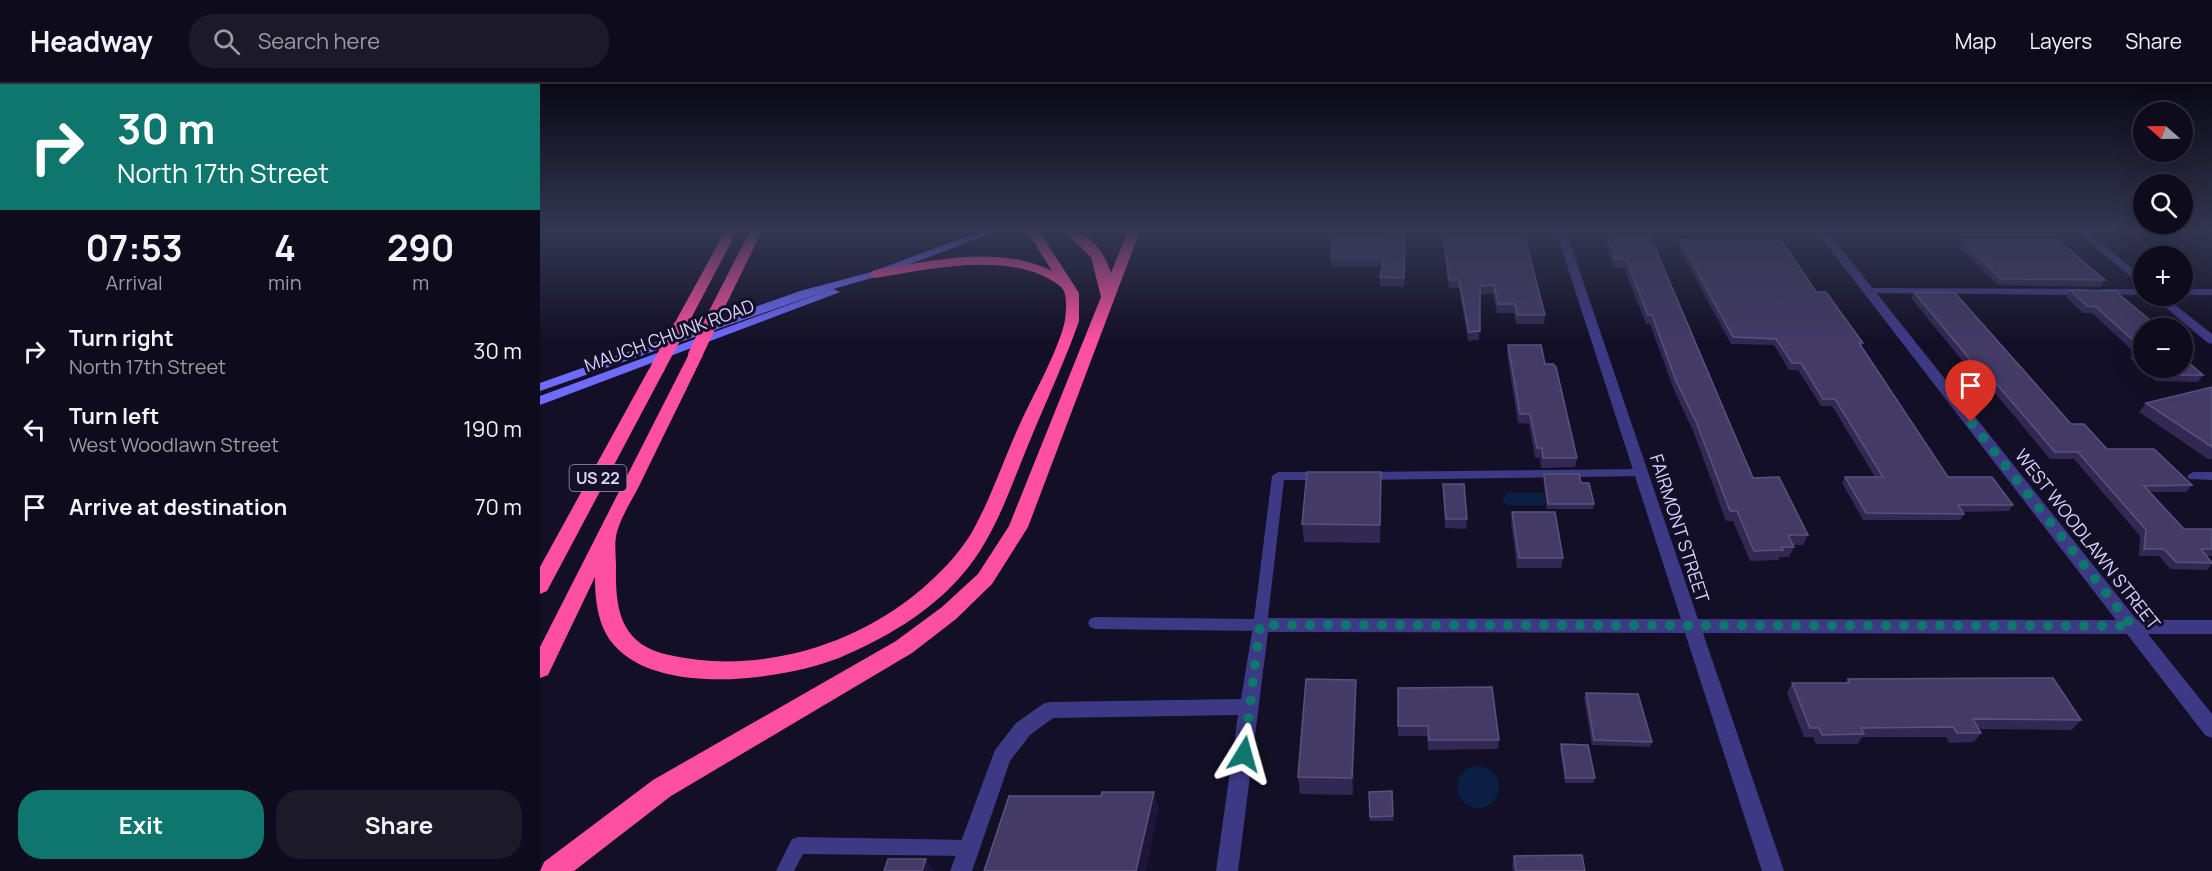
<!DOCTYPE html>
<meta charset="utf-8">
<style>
:root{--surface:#0e0b1c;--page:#1c1929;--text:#f1f3f6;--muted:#9b9ba3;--line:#2e2b3b;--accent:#0f766e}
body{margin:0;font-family:Manrope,sans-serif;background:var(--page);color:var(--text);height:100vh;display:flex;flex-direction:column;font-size:22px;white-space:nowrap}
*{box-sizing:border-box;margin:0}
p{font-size:20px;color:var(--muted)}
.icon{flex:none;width:33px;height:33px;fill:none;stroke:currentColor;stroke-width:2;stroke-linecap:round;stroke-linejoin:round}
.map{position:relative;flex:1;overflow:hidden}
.sheet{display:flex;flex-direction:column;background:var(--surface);width:540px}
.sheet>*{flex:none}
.hud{background:#0f766e;color:#fff;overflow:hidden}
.needle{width:39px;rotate:290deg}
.buttons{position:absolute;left:1593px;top:18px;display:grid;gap:12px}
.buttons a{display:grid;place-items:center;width:60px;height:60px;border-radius:50%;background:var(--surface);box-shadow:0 6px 24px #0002,0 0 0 2px var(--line);font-size:30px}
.pin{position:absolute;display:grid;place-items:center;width:51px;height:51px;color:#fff;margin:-62px -26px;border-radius:50% 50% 50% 0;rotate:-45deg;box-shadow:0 0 6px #0007}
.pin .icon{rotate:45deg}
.me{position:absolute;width:66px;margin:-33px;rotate:8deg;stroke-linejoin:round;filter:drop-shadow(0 0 4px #0008)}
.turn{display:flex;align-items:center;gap:21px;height:126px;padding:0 18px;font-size:27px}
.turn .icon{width:78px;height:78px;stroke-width:2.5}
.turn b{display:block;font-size:42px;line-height:51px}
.eta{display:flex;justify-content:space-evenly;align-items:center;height:102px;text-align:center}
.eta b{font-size:36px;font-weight:700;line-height:42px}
.action{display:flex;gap:12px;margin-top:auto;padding:12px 18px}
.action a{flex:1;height:69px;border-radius:24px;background:var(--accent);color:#fff;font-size:24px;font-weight:700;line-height:69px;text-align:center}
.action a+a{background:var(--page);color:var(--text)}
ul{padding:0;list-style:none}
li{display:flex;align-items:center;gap:18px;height:78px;padding:0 18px}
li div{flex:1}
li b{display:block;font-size:22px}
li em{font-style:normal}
header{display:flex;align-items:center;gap:36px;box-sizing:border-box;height:84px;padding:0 30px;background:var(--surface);border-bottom:2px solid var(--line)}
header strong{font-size:28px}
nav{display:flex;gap:33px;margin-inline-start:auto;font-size:21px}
.search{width:420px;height:54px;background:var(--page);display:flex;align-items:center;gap:15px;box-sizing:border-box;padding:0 21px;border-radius:24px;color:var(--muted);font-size:22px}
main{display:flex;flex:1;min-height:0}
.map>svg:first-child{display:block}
.water{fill:#0a1f44}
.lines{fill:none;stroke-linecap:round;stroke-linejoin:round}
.service{fill:#3d3a85;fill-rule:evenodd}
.minor{fill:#3d3a85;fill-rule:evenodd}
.secondary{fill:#6f6bff;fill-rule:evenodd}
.motorway{fill:#ff4fa3;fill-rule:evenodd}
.motorway-bridge{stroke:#ff4fa3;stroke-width:14}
.wall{fill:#312854}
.shaded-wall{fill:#1d163a}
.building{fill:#433a66;stroke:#5a527e;stroke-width:1.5}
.route{stroke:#0f766e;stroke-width:10;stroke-dasharray:0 18}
.labels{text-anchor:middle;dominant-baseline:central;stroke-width:6;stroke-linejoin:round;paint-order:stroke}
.shield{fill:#130f26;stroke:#9e99be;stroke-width:1.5}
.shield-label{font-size:16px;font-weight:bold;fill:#d9d4ff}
.street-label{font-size:18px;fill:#d9d4ff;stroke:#130f26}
</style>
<header>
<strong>Headway</strong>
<div class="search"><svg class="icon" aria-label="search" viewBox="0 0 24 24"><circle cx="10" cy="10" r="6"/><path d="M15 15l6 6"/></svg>Search here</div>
<nav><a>Map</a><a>Layers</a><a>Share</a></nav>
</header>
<main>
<section class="sheet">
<div class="hud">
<div class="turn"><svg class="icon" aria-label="right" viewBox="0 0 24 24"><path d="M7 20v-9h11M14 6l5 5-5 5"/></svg><div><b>30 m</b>North 17th Street</div></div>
</div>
<div class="eta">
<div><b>07:53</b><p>Arrival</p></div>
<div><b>4</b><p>min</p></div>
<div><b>290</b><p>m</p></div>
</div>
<ul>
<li><svg class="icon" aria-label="right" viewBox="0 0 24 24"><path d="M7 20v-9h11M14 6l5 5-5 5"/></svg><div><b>Turn right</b><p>North 17th Street</p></div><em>30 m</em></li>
<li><svg class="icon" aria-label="left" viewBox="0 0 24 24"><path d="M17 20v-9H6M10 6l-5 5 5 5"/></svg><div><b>Turn left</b><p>West Woodlawn Street</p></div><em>190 m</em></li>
<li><svg class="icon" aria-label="arrive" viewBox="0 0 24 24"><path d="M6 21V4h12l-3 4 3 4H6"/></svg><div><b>Arrive at destination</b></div><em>70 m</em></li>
</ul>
<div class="action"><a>Exit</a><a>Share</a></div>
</section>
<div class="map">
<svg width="1672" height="787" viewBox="0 0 1672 787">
<rect width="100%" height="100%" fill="#130f26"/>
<g class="water">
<path d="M966 409H1004L1006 421H968L963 418 962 413H967Z"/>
<circle cx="938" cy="703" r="21"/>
</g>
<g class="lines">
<g class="service">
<path d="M1328 204 1545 205 1550 208 1545 211 1325 209V205Z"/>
<path d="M1563 205H1604V211L1560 210 1558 208Z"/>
<rect x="1642" y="205" width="30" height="6"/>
<path d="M1102 385 1106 386 1108 389 1106 392 824 396 818 392 824 388Z"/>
<path d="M738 388H783L789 392 783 396H744L727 541 725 545 720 547 555 545 550 543 548 539 550 535 555 533 714 535 732 392Z"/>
<path d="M1653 388H1672V396L1649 395 1647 392Z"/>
<path d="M258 753 429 756 435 758 438 764 435 770 429 772 263 770 254 787H236L252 755Z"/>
</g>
<g class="minor">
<path d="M1016 147H1026L1158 535 1576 536 1276 147H1287L1597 536H1672V550H1608L1672 630V654L1665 651 1587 550 1163 549 1244 787H1222L1145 549 728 548 698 787H676L698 631 513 634 490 651 470 677 432 787H410L455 666 476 639 503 620 510 618 701 615 714 536 720 534 1141 535Z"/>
<path d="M1535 147H1547L1604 194V203Z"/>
<path d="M1612 212H1624L1672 250V260L1668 259Z"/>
</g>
<path class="secondary" d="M442 147H457L339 192 293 205 300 208 0 321V312L289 206 0 307V299L260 207 331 188Z"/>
<g class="motorway">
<path d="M185 147H197L146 244 139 248 134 247 132 244Z"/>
<path d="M210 147H222L181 231 174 235 169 234 167 231Z"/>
<path d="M487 147H499L539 209V237C525 277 507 315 491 354 471 401 456 452 422 491 389 529 344 555 299 574 242 596 119 613 74 561 58 543 55 517 55 493L8 591 0 594V563L150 268 155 266 163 271C143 313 122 354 102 396 94 413 82 430 77 448 74 458 76 472 76 483 75 526 81 561 129 571 216 591 315 563 383 504 400 489 416 473 429 453 450 418 462 379 479 342 491 315 520 264 525 236 526 227 528 209 521 203 474 165 389 185 335 194L328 190 335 186C391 177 458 160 512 187Z"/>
<path d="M523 147C550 147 563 165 571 189L588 147H600L488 443 452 500 416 535 372 569 131 712 34 787H0L4 778 113 696 356 557 402 523 438 490 469 442 561 213 551 173Z"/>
<path d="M117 280 125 285 7 507 0 510V483L109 285Z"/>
</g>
<g class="motorway-bridge">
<path d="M155 271 174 231"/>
<path d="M117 285 139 244"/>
</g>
</g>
<g class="wall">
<path d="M865 151 864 203 840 202V193L842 182 792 183 791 174 849 154Z"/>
<path d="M904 154 1005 231 1004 240H976L974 229H957L953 209 940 211 939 256 928 257 919 204H909L903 162Z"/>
<path d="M1067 154H1111L1213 394 1268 451 1263 461H1252L1254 463 1249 473H1240L1238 476 1210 477 1193 437H1186L1154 349 1134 306 1110 240H1106L1084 184H1074L1066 162Z"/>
<path d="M1140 156 1276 208 1323 259 1321 262 1408 393 1473 421 1469 427 1423 428 1424 430 1420 436H1323L1302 399 1305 393H1335L1292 322H1281L1258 286H1249L1234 261 1191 260 1138 162Z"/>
<path d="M1421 156 1565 196 1561 203 1458 201 1418 162Z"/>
<path d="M1530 206 1617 242 1615 244H1604V284H1642L1663 291 1658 298 1616 297 1590 274 1594 268 1552 229H1543L1526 213Z"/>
<path d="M1374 208 1531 340 1567 365 1652 401 1646 408H1610L1644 445H1672V472H1667L1672 478V480L1667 486 1630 485 1619 472H1599L1600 452 1534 375H1510L1445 297H1439L1371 214Z"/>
<path d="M968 261 1005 280 1037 374 1035 383 1001 384 1000 374H995L989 340 978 339 967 270Z"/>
<path d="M1672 303V375H1668L1599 328 1606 319Z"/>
<path d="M841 388 840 459 764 458 762 440Z"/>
<path d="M1004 390 1041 399 1054 420 1053 425H1007L1003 395Z"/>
<path d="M903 400 927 435 926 445 905 444 903 410Z"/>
<path d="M972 428 1023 474 1021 484H977L971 438Z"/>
<path d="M1308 595 1541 636 1532 646 1439 645 1441 649 1434 658 1409 659 1406 653H1322L1318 660H1276L1273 653H1264L1247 609 1252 599H1305Z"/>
<path d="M816 596V614L813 711 760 710 758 693Z"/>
<path d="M858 604 959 656 958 665 888 666 887 652H858Z"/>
<path d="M1046 609 1112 658 1110 663 1052 661 1044 614Z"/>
<path d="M1021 660 1055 694 1053 699H1025L1020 665Z"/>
<path d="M852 707 853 737H830L829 708Z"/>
<path d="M974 772 1045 787H973L972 781Z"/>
</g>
<g class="shaded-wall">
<path d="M816 596V614L813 711 812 694Z"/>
<path d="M614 708 619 725 606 787H596Z"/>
<path d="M386 775 395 787H382Z"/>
</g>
<g class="building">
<path d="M849 151H865L864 194 840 193 844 174H791L793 154H849Z"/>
<path d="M904 154H985L1005 231H977L975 220H958L954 201 940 202V247L929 248 919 196H909Z"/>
<path d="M1067 154H1111L1213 394 1239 393 1268 451H1248L1254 463H1241L1243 466 1214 467 1197 427H1190L1157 340 1136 297 1112 231H1108L1086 175H1076Z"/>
<path d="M1140 156 1242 157 1276 208H1286L1323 259H1319L1408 393H1452L1473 421H1418L1424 430 1326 429 1305 393H1343L1295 315H1283L1261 279H1252L1236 255 1193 253Z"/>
<path d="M1421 156H1518L1565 196 1461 195Z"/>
<path d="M1530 206 1575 207 1617 242H1607L1609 244H1604V266L1556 223 1547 222Z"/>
<path d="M1374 208 1415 209 1531 340H1544L1567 365H1614L1652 401 1604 402 1644 445H1672V465H1661L1672 479 1636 478 1624 465H1604L1606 446 1538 368H1515L1448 290H1442Z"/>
<path d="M968 261H1001L1005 280H1013L1016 283 1037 374H1003L1002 364H997L990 330H980Z"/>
<path d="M1595 267H1604V275Z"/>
<path d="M1642 273 1663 291H1620L1613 284H1642Z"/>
<path d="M1672 303V363L1606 319Z"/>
<path d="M767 388H841L840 441 762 440Z"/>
<path d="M1004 390H1039L1041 399H1049L1054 420H1008Z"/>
<path d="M903 400H924L927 435H906Z"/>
<path d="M972 428H1015L1023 474H979Z"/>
<path d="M1513 594 1541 636 1433 635 1441 649H1417L1413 643 1321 644 1324 650 1282 651 1279 644H1270L1252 599H1309L1308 595Z"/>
<path d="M766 595 816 596 812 694 758 693Z"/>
<path d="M952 603 959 656H889L888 642H858V604Z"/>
<path d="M1046 609 1098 610 1112 658 1054 656Z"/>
<path d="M1021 660 1048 661 1055 694H1026Z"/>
<path d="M852 707 853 732 830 733 829 708Z"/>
<path d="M562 708H614L596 787H444L469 712H561Z"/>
<path d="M1042 771 1045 787H976L974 772Z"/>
<path d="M348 775H386L382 787H344Z"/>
</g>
<linearGradient id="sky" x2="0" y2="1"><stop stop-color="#0a0815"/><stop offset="0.57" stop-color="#333752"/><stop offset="1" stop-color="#333752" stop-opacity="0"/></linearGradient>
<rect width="1672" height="257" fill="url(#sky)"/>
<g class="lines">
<path class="route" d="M704 670 720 541 1592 542 1431 338"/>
</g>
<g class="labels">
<rect class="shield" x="29.5" y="381" width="57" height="26" rx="4.5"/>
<g class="shield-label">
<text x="58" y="394">US 22</text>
</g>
<g class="street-label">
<text transform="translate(129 251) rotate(-20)">MAUCH CHUNK ROAD</text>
<text transform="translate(1140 444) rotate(72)">FAIRMONT STREET</text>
<text transform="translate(1548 455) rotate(52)">WEST WOODLAWN STREET</text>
</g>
</g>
</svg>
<div class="buttons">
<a><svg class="needle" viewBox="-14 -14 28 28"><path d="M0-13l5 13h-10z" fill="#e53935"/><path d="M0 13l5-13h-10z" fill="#9b9ba3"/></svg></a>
<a><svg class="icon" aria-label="search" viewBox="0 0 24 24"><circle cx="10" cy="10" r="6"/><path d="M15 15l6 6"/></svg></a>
<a>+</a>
<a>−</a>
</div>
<div class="pin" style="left:1431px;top:338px;background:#d93025"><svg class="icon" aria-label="arrive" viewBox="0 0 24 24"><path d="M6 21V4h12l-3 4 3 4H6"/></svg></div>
<svg class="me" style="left:704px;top:670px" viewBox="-20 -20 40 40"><path d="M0-17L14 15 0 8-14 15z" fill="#0f766e" stroke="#fff" stroke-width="4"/></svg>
</div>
</main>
